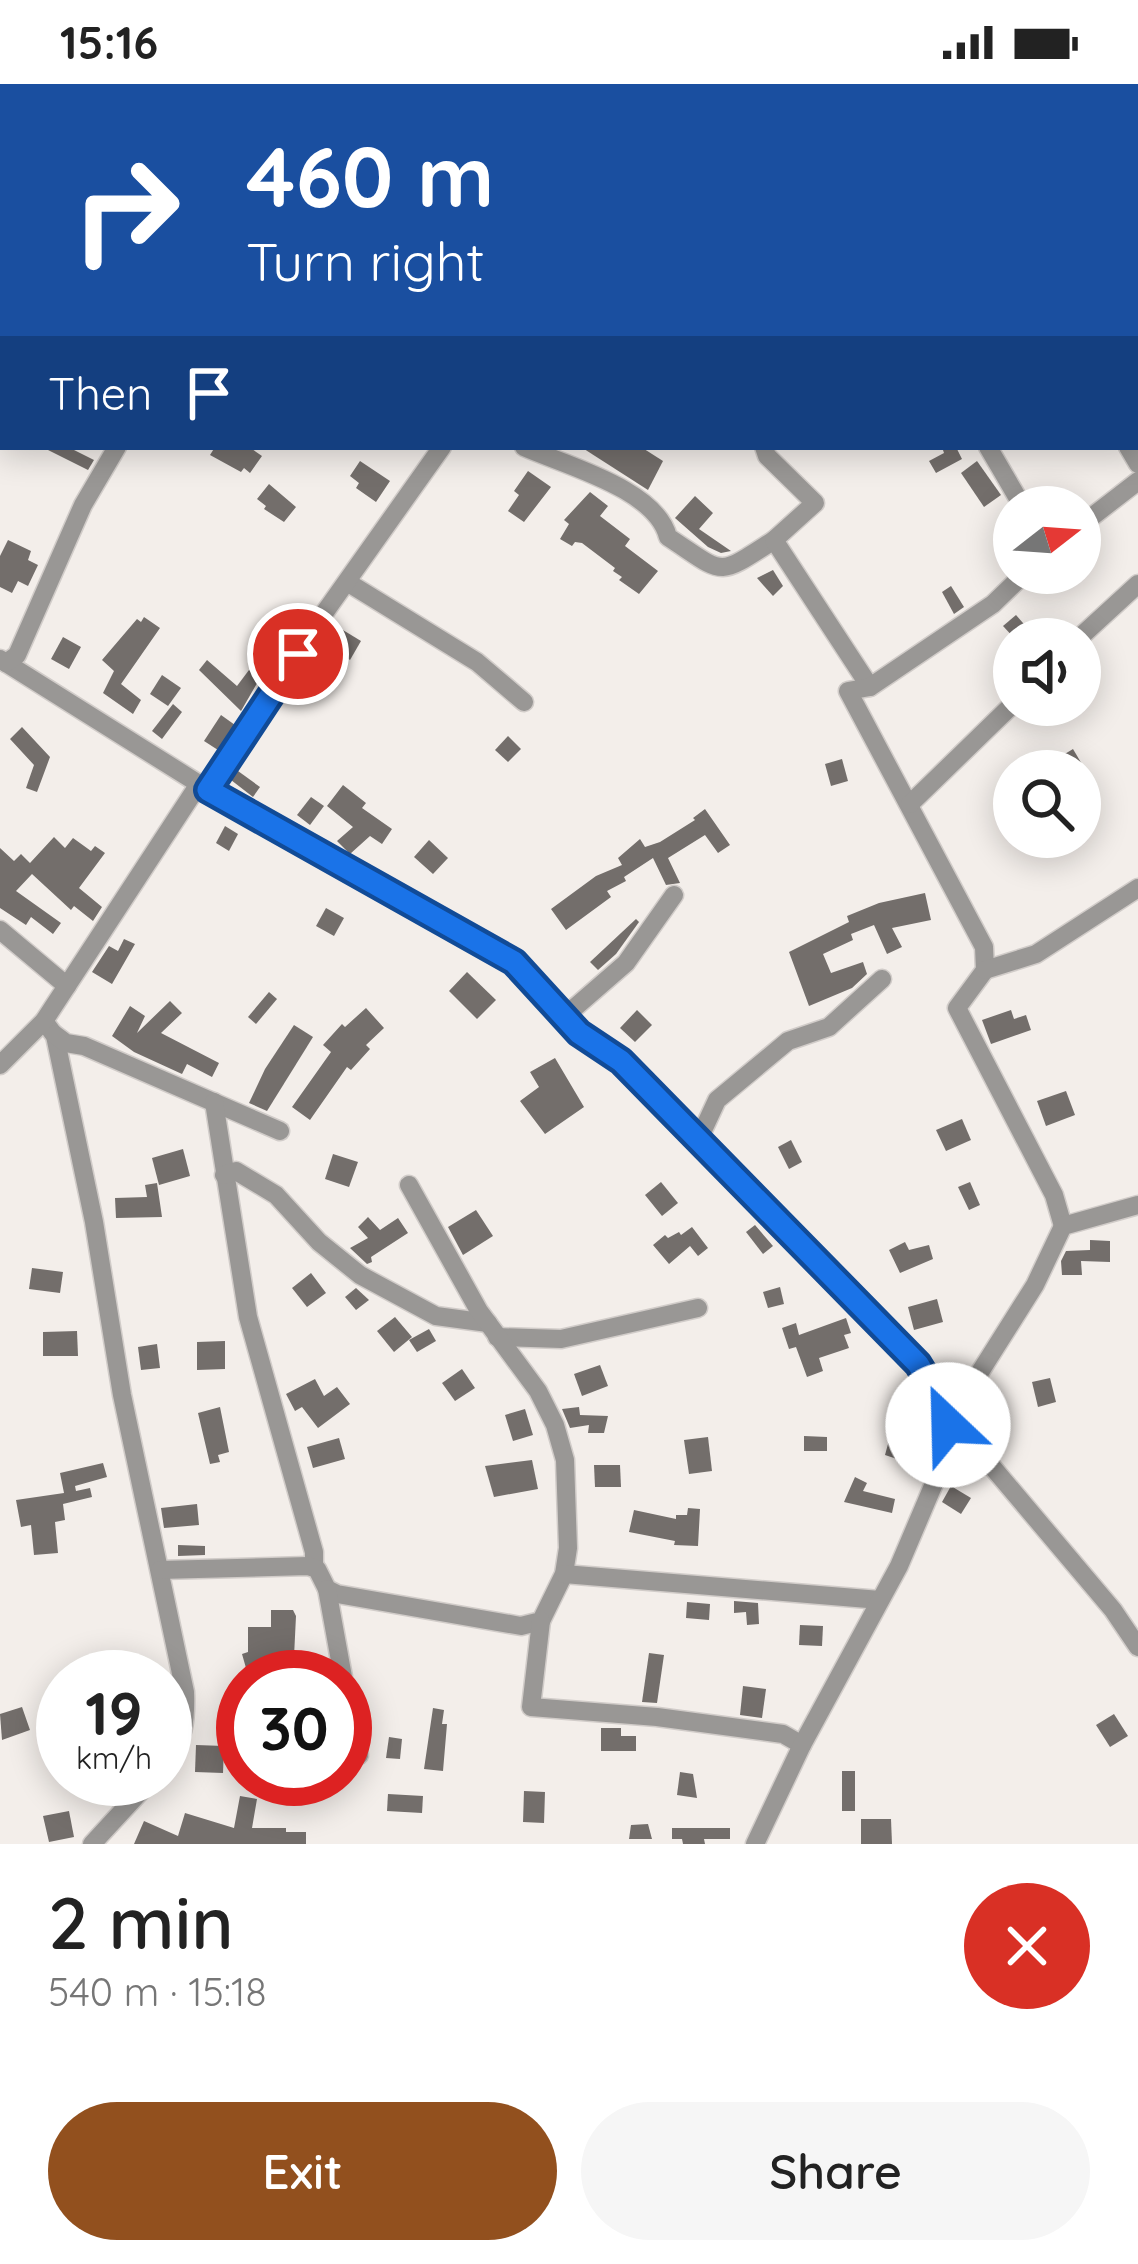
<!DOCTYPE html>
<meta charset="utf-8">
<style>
:root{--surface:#fff;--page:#f6f6f6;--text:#222;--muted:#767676;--accent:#92501e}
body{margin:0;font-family:Quicksand,sans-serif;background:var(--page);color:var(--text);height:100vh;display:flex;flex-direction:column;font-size:45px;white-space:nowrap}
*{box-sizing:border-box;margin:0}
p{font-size:39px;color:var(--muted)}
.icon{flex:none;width:66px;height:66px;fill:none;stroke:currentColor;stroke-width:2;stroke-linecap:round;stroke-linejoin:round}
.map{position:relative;height:1760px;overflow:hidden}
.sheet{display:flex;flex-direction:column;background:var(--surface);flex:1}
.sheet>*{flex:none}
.hud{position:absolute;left:0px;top:0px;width:1140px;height:366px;box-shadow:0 6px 30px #0003;background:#1a4fa0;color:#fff;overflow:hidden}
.needle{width:78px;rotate:73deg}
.buttons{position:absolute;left:993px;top:402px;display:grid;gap:24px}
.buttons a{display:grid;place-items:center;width:108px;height:108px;border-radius:50%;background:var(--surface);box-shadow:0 6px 30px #0003;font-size:60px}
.speed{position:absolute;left:36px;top:1566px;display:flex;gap:24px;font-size:60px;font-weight:700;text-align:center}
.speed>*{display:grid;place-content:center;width:156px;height:156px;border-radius:50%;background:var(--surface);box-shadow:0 6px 30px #0003;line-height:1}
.speed small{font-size:30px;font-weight:400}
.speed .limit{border:18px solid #d22;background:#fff;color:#111}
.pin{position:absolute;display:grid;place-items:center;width:102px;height:102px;color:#fff;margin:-51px;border:6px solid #fff;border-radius:50%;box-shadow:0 3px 12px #0007}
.me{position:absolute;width:132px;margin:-66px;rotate:336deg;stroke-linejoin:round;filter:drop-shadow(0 0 9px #0008)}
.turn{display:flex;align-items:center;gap:42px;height:252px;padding:0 48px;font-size:54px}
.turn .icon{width:156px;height:156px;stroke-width:2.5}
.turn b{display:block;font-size:84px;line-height:102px}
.then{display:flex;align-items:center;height:114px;padding:0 48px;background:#0003;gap:24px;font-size:45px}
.round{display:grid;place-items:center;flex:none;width:126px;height:126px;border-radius:63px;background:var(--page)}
.head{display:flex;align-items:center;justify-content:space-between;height:204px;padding:0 48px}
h1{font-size:72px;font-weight:600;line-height:90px}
.primary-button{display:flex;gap:24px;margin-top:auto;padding:24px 48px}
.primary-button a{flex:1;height:138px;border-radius:72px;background:var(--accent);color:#fff;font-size:48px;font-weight:600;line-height:138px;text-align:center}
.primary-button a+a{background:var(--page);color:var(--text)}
.status{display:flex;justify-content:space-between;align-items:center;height:84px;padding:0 60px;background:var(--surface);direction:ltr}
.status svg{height:33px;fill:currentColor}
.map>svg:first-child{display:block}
.building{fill:#736e6b}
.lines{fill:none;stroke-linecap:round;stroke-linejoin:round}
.minor-casing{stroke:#d1ccc9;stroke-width:21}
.minor{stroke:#999795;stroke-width:18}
.route-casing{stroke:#114b97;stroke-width:30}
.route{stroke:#1a73e8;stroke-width:21}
</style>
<div class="status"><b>15:16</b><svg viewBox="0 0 49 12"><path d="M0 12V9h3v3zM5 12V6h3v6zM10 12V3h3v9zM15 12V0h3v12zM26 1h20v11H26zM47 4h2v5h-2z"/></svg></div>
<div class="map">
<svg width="1138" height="1760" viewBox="0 0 1138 1760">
<rect width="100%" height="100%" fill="#f3eeea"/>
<g class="building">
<path d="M42 363H68L94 376 88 386Z"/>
<path d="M215 363H249L262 372 250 389 244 384 241 388 210 371Z"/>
<path d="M581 363H641L663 377 648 406Z"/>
<path d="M942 363H956L962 375 936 389 929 377 944 369Z"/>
<path d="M360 377 390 397 376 418 356 404 359 399 350 392Z"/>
<path d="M977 377 1001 411 984 423 961 389Z"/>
<path d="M528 387 551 403 524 438 508 427 519 411 514 407Z"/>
<path d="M269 400 296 423 284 438 264 425 266 422 257 415Z"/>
<path d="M590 408 608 422 600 432 630 455 625 462 658 487 639 510 619 496 622 493 613 487 615 484 582 459 575 458 572 462 560 455 569 440 564 436Z"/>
<path d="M695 412 713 429 699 445 731 467 721 469 708 463 675 434Z"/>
<path d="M8 456 31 467 28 476 38 481 28 502 18 497 12 509 0 503V472Z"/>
<path d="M773 486 783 502 773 512 757 494Z"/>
<path d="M951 502 964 523 954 530 942 508Z"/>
<path d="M1016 531 1030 547 1020 555H1015L1003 542Z"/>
<path d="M144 533 160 544 121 600 141 616 133 630 103 609 114 587 102 576 137 535 141 538Z"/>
<path d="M333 540 361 557 350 576 323 555Z"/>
<path d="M63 553 81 563 69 585 51 575Z"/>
<path d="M207 576 237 602 249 586 260 594 241 627 199 586Z"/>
<path d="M162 591 181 604 168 622 150 610Z"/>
<path d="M173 620 182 628 162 655 152 647Z"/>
<path d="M221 631 235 641 218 666 204 657Z"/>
<path d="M22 643 50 673 37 708 26 704 34 681 10 655Z"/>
<path d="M508 652 521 665 508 678 495 666Z"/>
<path d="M1073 665 1086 687H1037Z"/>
<path d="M842 675 848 697 831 702 825 680Z"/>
<path d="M238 687 260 703 253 713 231 696Z"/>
<path d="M343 701 366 719 362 724 392 745 382 760 370 752 350 770 337 757 353 743 327 722Z"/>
<path d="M311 713 324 722 310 741 297 731Z"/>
<path d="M705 725 730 761 718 769 705 751 668 774 680 799 666 801 653 774 624 793 626 797 607 807 611 813 566 846 551 825 596 792 622 781 618 774 640 755 645 763 660 758 695 736 693 734Z"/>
<path d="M225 742 238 750 229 767 216 759Z"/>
<path d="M54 753 65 764 73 754 91 767 95 762 105 769 79 804 102 823 93 837 74 822 71 826 32 790 16 807 61 839 53 850 31 833 26 841 0 824V764L14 777 21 770 30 779Z"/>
<path d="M429 756 448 774 433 790 414 773Z"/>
<path d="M925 809 931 836 892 844 902 863 887 870 874 841 851 850 853 856 823 870 831 889 863 878 867 890 852 904 809 922 789 868 849 838 847 832 879 819Z"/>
<path d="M326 824 344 834 334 852 316 842Z"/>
<path d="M636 835 639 838 616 870 598 886 590 878Z"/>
<path d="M124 855 135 860 112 900 92 888 109 862 118 867Z"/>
<path d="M467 888 496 916 477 935 449 907Z"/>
<path d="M269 908 277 915 256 940 248 933Z"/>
<path d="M170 917 182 929 161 949 219 979 212 993 187 980 182 990 134 968 112 952 130 922 145 932 137 949Z"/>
<path d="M366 924 384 944 366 961 370 965 351 986 347 983 310 1036 292 1023 331 968 323 961 342 940 345 943Z"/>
<path d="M637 926 652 941 635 958 620 944Z"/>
<path d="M1011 926 1014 935 1026 931 1031 946 991 960 982 936Z"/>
<path d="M294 941 313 953 267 1027 249 1019 265 985Z"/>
<path d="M555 974 584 1023 545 1050 520 1017 539 1003 530 988Z"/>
<path d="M1066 1007 1075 1031 1046 1042 1037 1017Z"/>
<path d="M962 1035 971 1056 946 1067 936 1046Z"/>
<path d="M791 1056 802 1078 789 1085 778 1063Z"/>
<path d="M183 1065 190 1092 159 1101 152 1074Z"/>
<path d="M333 1070 358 1078 349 1103 325 1095Z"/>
<path d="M661 1098 678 1119 662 1132 645 1111Z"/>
<path d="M970 1098 980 1121 969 1126 958 1103Z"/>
<path d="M157 1099 162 1133 116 1134 115 1114 147 1113 145 1101Z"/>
<path d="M476 1126 493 1152 463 1171 448 1143Z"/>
<path d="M368 1133 380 1146 398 1134 408 1149 371 1173 372 1178 367 1180 350 1164 368 1154 358 1143Z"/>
<path d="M755 1141 773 1162 763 1170 746 1148Z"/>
<path d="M692 1143 708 1164 698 1172 690 1162 669 1180 653 1161 665 1151 668 1154 679 1148 681 1151Z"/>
<path d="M1090 1156 1110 1157V1178L1081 1177 1082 1191H1062L1061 1177 1066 1167 1090 1166Z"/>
<path d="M905 1158 909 1166 929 1161 933 1175 900 1189 889 1166Z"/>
<path d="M32 1184 63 1188 60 1209 29 1205Z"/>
<path d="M311 1189 326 1209 307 1223 292 1204Z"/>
<path d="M780 1203 784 1220 768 1224 763 1208Z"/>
<path d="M356 1204 369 1216 356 1226 345 1213Z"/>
<path d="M937 1215 943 1238 914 1246 908 1223Z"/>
<path d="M395 1233 412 1253 394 1268 377 1247Z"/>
<path d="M846 1234 851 1249 844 1251 849 1264 819 1274 823 1287 807 1293 796 1263 789 1265 782 1244 796 1239 799 1251Z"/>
<path d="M429 1245 436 1257 417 1268 409 1256Z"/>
<path d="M77 1247 78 1272H43V1248Z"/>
<path d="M225 1257V1285L197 1286V1258Z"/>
<path d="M157 1260 160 1284 141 1286 138 1263Z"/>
<path d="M600 1281 608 1302 582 1312 574 1290Z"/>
<path d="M462 1285 475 1304 455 1317 442 1299Z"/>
<path d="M1050 1294 1056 1318 1038 1323 1032 1298Z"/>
<path d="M315 1295 324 1312 337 1303 350 1320 318 1344 302 1323 295 1327 286 1310Z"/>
<path d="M989 1314 1005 1317 1002 1335 980 1332 982 1319 988 1320Z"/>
<path d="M220 1323 229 1368 218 1371 220 1378 210 1380 198 1329Z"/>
<path d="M579 1323 580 1331 608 1332 604 1349H588L589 1341 570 1344 562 1325Z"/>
<path d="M525 1325 533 1351 513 1357 505 1331Z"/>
<path d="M891 1349 907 1353 900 1376 885 1371Z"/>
<path d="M804 1352 827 1353V1367H804Z"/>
<path d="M708 1353 712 1387 689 1390 684 1356Z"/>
<path d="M339 1354 345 1375 313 1384 307 1363Z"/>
<path d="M532 1376 538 1405 494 1413 485 1382Z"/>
<path d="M103 1379 107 1393 75 1402 76 1407 90 1404 92 1413 63 1420 65 1436 55 1438 58 1469 34 1471 31 1441 21 1443 16 1416 64 1409 60 1389Z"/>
<path d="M594 1381H620L621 1403H595Z"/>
<path d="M855 1393 867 1399 863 1407 895 1415 892 1429 844 1418Z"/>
<path d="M951 1402 971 1414 961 1430 942 1418Z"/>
<path d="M197 1420 199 1441 164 1444 161 1424Z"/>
<path d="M688 1424 700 1425 698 1462 674 1461 675 1457 629 1448 634 1426 676 1435V1431H687Z"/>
<path d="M178 1461 205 1462V1471L178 1472Z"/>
<path d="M734 1517 758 1519 759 1540 747 1541 746 1528 734 1529Z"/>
<path d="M687 1518 710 1520 709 1536 686 1534Z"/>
<path d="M271 1526H293L296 1532 293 1593H259V1588L248 1591 242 1570 248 1568V1543H271Z"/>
<path d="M800 1541 823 1542 822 1562 799 1561Z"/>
<path d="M649 1569 664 1571 657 1619 642 1618Z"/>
<path d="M743 1602 766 1605 762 1634 740 1631Z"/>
<path d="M22 1623 30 1646 2 1656 0 1630Z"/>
<path d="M433 1624 444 1626 442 1640H447L443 1687 424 1685Z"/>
<path d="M1114 1630 1128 1652 1110 1663 1096 1641Z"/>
<path d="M601 1644H621V1652H636V1667H601Z"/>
<path d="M389 1653 402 1655 400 1675 386 1674Z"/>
<path d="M196 1661 224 1662 223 1689 195 1688Z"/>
<rect x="842" y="1687" width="13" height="40"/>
<path d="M680 1688 693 1690 697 1714 677 1711Z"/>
<path d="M524 1707 545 1708 544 1739 523 1738Z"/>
<path d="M388 1710 423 1712 422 1729 387 1727Z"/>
<path d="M240 1712 257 1715 252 1744H286V1748H306V1760H134L144 1737 178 1752 185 1729 234 1744Z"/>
<path d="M69 1727 74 1753 49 1758 43 1732Z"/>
<path d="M861 1735H891L892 1760H861Z"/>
<path d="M648 1740 652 1755H629L631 1741Z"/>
<path d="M672 1744H730V1755H704L705 1760H683L682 1755H672Z"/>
</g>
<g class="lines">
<defs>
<g id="minor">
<path d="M17 0 22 3"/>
<path d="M313 3 314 0"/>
<path d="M1137 290 1138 289"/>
<path d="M524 363C567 382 656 405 668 453 726 491 715 494 774 456"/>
<path d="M764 363 767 372 815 419 774 456 870 603"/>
<path d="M988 363 1023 423"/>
<path d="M1128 363 1138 380"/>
<path d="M1080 442 1138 397"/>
<path d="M1025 489 993 520 870 603 848 607 984 863 985 886 957 924 1054 1111 1063 1142"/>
<path d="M347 498 477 578 524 618"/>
<path d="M1078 555 1138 500"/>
<path d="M0 575 199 700 514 878 579 948 636 992 918 1279 951 1334 1113 1526 1138 1563"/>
<path d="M6 579 17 571 83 421 117 363"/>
<path d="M208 706 320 535 442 363"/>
<path d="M910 720 1014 619"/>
<path d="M0 846 67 902"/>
<path d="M985 886 1036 870 1138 804"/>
<path d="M565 932 626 879 674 811"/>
<path d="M44 937 55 952 94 1138 122 1311 185 1608C186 1637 184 1657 165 1679"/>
<path d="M54 950 66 959 84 962 280 1047"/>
<path d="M0 981 44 937 199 700"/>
<path d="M214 1018 248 1233 314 1468V1483"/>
<path d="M698 1057 717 1016 788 957 829 943 882 895"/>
<path d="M224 1091 236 1087 276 1111 319 1158 360 1191 436 1232 488 1239"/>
<path d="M497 1253 561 1255 698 1224"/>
<path d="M160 1486 308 1482 317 1485 327 1505 337 1510 521 1542 541 1537 564 1490 568 1464 565 1376 555 1341 538 1307 479 1227 409 1101"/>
<path d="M564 1490 880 1516"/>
<path d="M327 1505 343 1593"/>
<path d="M541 1537 531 1623 657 1633 783 1650 802 1661"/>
<path d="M345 1603 359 1671"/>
<path d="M92 1760 152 1695"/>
<path d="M755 1760 802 1661 899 1482 947 1369 951 1334 1035 1201 1063 1142 1138 1121"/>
</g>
</defs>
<use href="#minor" class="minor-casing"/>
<use href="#minor" class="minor"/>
</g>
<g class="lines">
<defs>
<path id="route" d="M298 570 208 706 514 878 579 949 621 977 918 1280 951 1334 948 1341"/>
</defs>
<use href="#route" class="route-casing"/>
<use href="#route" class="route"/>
</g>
</svg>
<div class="buttons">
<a><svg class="needle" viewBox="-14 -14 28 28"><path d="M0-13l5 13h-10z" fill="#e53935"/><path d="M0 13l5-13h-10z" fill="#767676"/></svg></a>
<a><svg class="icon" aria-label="sound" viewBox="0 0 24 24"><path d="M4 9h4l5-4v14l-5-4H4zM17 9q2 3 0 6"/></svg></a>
<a><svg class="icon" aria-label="search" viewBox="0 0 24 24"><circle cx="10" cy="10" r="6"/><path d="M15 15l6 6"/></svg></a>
</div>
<div class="speed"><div>19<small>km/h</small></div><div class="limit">30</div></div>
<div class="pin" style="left:298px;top:570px;background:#d93025"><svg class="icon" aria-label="arrive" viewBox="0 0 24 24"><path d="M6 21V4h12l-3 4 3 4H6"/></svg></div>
<svg class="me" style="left:948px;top:1341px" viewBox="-20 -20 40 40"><circle r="19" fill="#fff"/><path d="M0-13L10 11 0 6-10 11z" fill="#1a73e8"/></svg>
<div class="hud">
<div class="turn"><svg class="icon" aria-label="right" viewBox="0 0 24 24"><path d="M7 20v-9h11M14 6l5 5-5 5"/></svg><div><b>460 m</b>Turn right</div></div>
<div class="then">Then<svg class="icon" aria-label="arrive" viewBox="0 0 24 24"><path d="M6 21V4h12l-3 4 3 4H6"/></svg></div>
</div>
</div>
<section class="sheet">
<div class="head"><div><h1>2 min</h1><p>540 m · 15:18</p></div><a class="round" style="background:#d93025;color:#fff"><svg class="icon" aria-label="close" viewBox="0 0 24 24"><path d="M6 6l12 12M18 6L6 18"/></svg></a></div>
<div class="primary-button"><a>Exit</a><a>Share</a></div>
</section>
